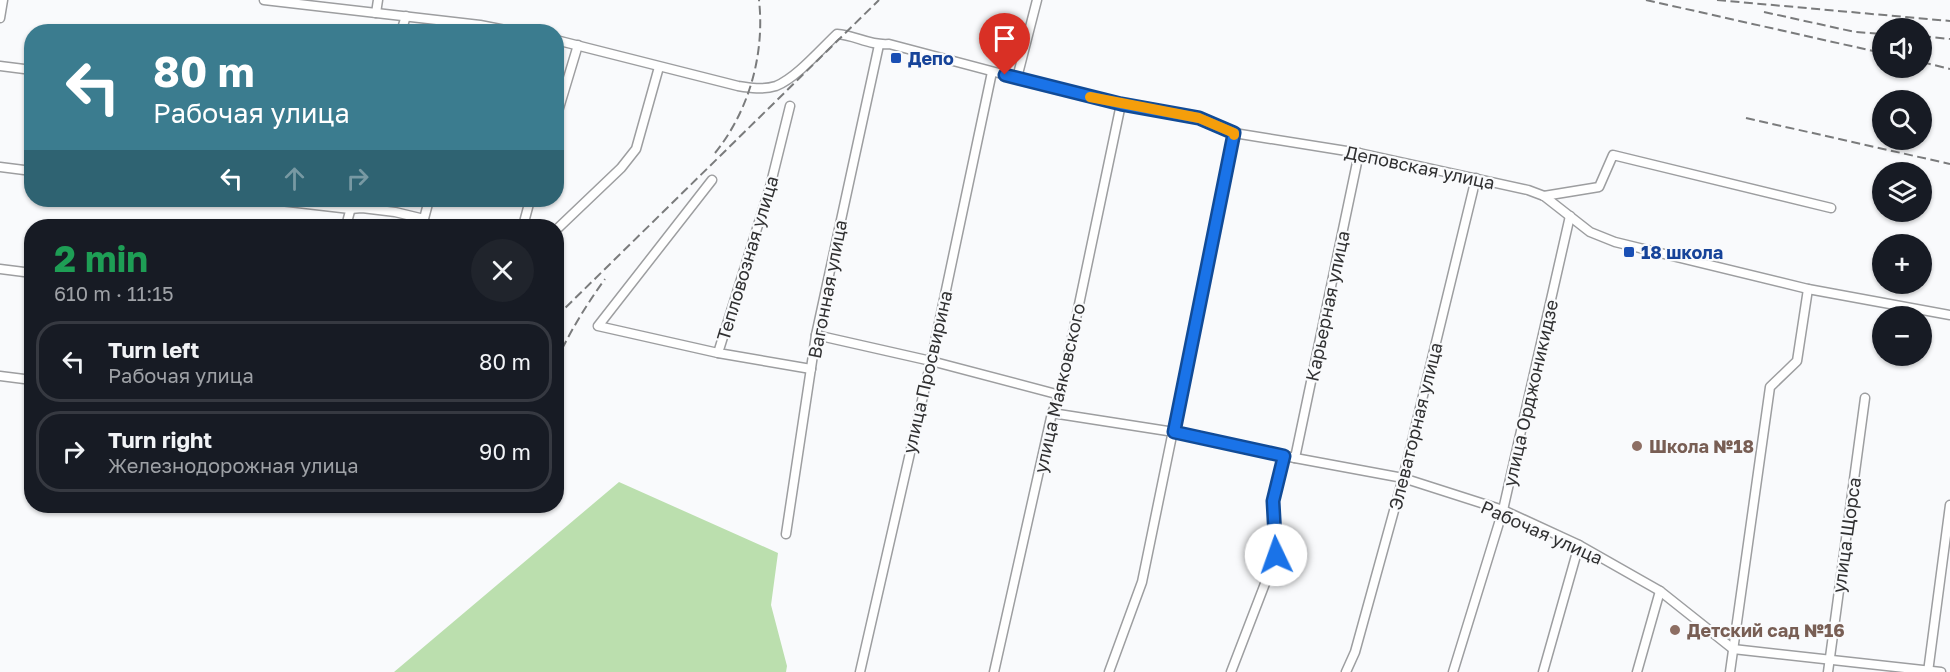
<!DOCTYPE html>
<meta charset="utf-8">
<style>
:root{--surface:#171b24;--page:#20242c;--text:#f1f3f6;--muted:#9ea1a6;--line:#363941}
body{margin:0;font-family:"Golos Text",sans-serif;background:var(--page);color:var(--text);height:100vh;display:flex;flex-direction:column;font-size:22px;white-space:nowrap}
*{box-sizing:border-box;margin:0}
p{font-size:20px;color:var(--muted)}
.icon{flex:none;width:33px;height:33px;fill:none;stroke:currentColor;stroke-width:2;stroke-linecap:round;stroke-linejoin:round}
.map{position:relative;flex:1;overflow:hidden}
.details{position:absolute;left:24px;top:219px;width:540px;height:294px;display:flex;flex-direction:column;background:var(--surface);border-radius:24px;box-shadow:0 2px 4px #0004}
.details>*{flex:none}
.hud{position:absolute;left:24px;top:24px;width:540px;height:183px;border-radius:24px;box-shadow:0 2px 4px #0004;background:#3b7c8f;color:#fff;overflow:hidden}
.fabs{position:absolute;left:1872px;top:18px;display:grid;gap:12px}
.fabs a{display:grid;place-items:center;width:60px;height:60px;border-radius:50%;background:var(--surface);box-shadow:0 2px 4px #0004;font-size:30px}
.pin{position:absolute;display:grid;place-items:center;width:51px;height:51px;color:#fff;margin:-62px -26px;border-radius:50% 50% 50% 0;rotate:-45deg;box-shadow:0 0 6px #0007}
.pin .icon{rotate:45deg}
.me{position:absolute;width:66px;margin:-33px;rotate:357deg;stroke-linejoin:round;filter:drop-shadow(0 0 4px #0008)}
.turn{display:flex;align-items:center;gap:21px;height:126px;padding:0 30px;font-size:27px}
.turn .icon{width:78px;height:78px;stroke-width:2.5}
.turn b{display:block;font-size:42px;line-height:51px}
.lanes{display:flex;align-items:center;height:57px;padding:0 30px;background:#0003;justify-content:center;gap:30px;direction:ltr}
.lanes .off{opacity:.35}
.round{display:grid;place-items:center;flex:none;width:63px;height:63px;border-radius:32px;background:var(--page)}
.head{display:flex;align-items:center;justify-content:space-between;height:102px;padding:0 30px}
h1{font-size:36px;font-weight:700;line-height:45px;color:#1e9e55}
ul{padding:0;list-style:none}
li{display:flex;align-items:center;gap:18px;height:81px;margin:0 12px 9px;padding:0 18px;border:3px solid var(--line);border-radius:24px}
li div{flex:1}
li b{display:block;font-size:22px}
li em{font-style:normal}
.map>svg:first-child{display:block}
.green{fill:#bbdfae}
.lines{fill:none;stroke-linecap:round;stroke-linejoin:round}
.minor-casing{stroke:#9d9ea0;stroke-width:11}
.minor{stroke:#fff;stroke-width:8}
.rail{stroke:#7a7b7c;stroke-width:2;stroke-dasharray:9 4.5;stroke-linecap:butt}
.route-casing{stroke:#114b97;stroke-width:15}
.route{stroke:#1a73e8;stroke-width:10}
.slow{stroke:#f59e0b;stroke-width:10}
.transit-dot{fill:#1a4fb4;stroke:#f9fafc;stroke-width:2}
.education-dot{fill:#8d6e63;stroke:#f9fafc;stroke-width:2}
.labels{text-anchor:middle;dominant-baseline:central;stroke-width:4.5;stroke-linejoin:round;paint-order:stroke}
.transit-label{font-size:18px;font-weight:bold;fill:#164399;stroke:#f9fafc;text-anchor:start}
.street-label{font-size:18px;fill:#303031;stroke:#f9fafc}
.education-label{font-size:18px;font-weight:bold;fill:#785e54;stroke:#f9fafc;text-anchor:start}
</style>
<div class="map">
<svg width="1950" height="672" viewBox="0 0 1950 672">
<rect width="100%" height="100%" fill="#f9fafc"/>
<path class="green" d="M619 482 778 553 771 605 787 666 786 672H394Z"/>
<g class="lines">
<defs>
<g id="minor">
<path d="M264 0 480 25 516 32"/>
<path d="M376 13 378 0"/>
<path d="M0 18 3 0"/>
<path d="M401 32 406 16"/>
<path d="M556 40 738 86C750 88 763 90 776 86 796 78 820 50 837 34 855 35 870 46 889 44L1074 93 1199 119 1234 133 1359 153 1528 190 1544 196 1590 232 1615 242 1808 289 1950 315"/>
<path d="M0 66 32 70"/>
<path d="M1017 78 1037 0"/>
<path d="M790 106 770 187 718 353 811 369"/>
<path d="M556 118 578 45"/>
<path d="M0 167 32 171"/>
<path d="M712 180 598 326 718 353"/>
<path d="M1544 196 1599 187 1613 155 1831 208"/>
<path d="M272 200 350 209 362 208 395 212 424 219"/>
<path d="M346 226 353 200"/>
<path d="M422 226 429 200"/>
<path d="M523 226 530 200"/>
<path d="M556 230 621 168 636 149 659 67"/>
<path d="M0 269 32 273"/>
<path d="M816 335 931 361 1060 395"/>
<path d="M0 376 32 380"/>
<path d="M1052 413 1174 432 1295 458 1403 478 1503 510 1579 545 1660 591 1733 649 1941 672"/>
<path d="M1295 458 1359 153"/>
<path d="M786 534 816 335 879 45"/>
<path d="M860 672 931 361 992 72"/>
<path d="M994 672 1052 413 1060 395 1121 104"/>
<path d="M1109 672 1142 582 1234 133"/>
<path d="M1231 672 1276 555 1273 501 1284 456"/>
<path d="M1346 672 1355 652 1403 478 1476 178"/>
<path d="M1453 672 1503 510 1570 216"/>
<path d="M1543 672 1579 545"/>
<path d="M1637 672 1660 591"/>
<path d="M1730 672 1770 387 1797 361 1808 289"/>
<path d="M1828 672 1865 398"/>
<path d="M1928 672 1950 505"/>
</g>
</defs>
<use href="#minor" class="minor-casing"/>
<use href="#minor" class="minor"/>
<g class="rail">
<path d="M1646 0 1882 53"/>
<path d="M1717 0 1950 21"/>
<path d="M1764 12 1855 32 1882 34"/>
<path d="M1922 36 1950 39"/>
<path d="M1922 62 1950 69"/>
<path d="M1746 118 1950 164"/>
<path d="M715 153C749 111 765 54 759 0"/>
<path d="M556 317 879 0"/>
<path d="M556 361C570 332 586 305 605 279"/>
</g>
</g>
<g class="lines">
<defs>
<path id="route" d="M1005 75 1121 104 1199 118 1234 133 1174 432 1284 456 1273 501 1276 555"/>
</defs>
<use href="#route" class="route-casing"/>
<use href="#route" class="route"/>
<path class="slow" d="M1090 97 1199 118 1234 133V135"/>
</g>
<g class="transit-dot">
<rect x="890" y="52" width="12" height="12" rx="3"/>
<rect x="1623" y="246" width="12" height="12" rx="3"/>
</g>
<g class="education-dot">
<circle cx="1637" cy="446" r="6"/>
<circle cx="1675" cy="630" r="6"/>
</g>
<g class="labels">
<g class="transit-label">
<text x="908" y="58">Депо</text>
<text x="1641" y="252">18 школа</text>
</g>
<g class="street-label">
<text transform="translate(1420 167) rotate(12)">Деповская улица</text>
<text transform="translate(747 258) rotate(-73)">Тепловозная улица</text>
<text transform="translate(827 289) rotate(-79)">Вагонная улица</text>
<text transform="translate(1327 306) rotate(-78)">Карьерная улица</text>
<text transform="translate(927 372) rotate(-77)">улица Просвирина</text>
<text transform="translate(1059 388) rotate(-77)">улица Маяковского</text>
<text transform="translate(1530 393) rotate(-77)">улица Орджоникидзе</text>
<text transform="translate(1415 426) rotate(-76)">Элеваторная улица</text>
<text transform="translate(1542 532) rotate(24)">Рабочая улица</text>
<text transform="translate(1846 535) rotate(-82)">улица Щорса</text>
</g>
<g class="education-label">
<text x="1649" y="446">Школа №18</text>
<text x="1687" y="630">Детский сад №16</text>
</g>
</g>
</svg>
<div class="fabs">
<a><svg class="icon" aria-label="sound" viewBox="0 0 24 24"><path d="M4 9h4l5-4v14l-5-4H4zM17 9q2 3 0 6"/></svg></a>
<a><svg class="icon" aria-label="search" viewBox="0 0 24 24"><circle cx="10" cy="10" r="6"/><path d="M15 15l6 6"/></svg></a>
<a><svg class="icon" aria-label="layers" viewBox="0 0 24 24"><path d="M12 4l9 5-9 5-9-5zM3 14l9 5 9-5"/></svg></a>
<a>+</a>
<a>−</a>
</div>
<div class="pin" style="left:1005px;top:75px;background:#d93025"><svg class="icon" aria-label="arrive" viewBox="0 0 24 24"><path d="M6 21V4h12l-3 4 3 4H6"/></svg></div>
<svg class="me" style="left:1276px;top:555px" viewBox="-20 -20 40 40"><circle r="19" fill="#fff"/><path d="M0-13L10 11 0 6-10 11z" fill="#1a73e8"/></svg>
<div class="hud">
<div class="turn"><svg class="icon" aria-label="left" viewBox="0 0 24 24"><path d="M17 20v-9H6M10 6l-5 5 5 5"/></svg><div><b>80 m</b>Рабочая улица</div></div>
<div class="lanes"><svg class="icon" aria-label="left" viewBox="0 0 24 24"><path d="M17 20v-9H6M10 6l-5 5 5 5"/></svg><svg class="icon off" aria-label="ahead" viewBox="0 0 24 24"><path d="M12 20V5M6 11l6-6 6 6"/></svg><svg class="icon off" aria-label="right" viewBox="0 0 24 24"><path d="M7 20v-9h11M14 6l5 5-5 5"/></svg></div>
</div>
<section class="details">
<div class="head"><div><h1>2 min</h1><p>610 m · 11:15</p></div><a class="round"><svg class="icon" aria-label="close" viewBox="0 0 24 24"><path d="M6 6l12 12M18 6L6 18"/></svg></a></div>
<ul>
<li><svg class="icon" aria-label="left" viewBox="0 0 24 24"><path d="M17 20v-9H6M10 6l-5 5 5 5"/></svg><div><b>Turn left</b><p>Рабочая улица</p></div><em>80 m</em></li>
<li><svg class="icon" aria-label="right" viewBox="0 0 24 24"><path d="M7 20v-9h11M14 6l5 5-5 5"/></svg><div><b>Turn right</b><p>Железнодорожная улица</p></div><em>90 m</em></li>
</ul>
</section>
</div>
